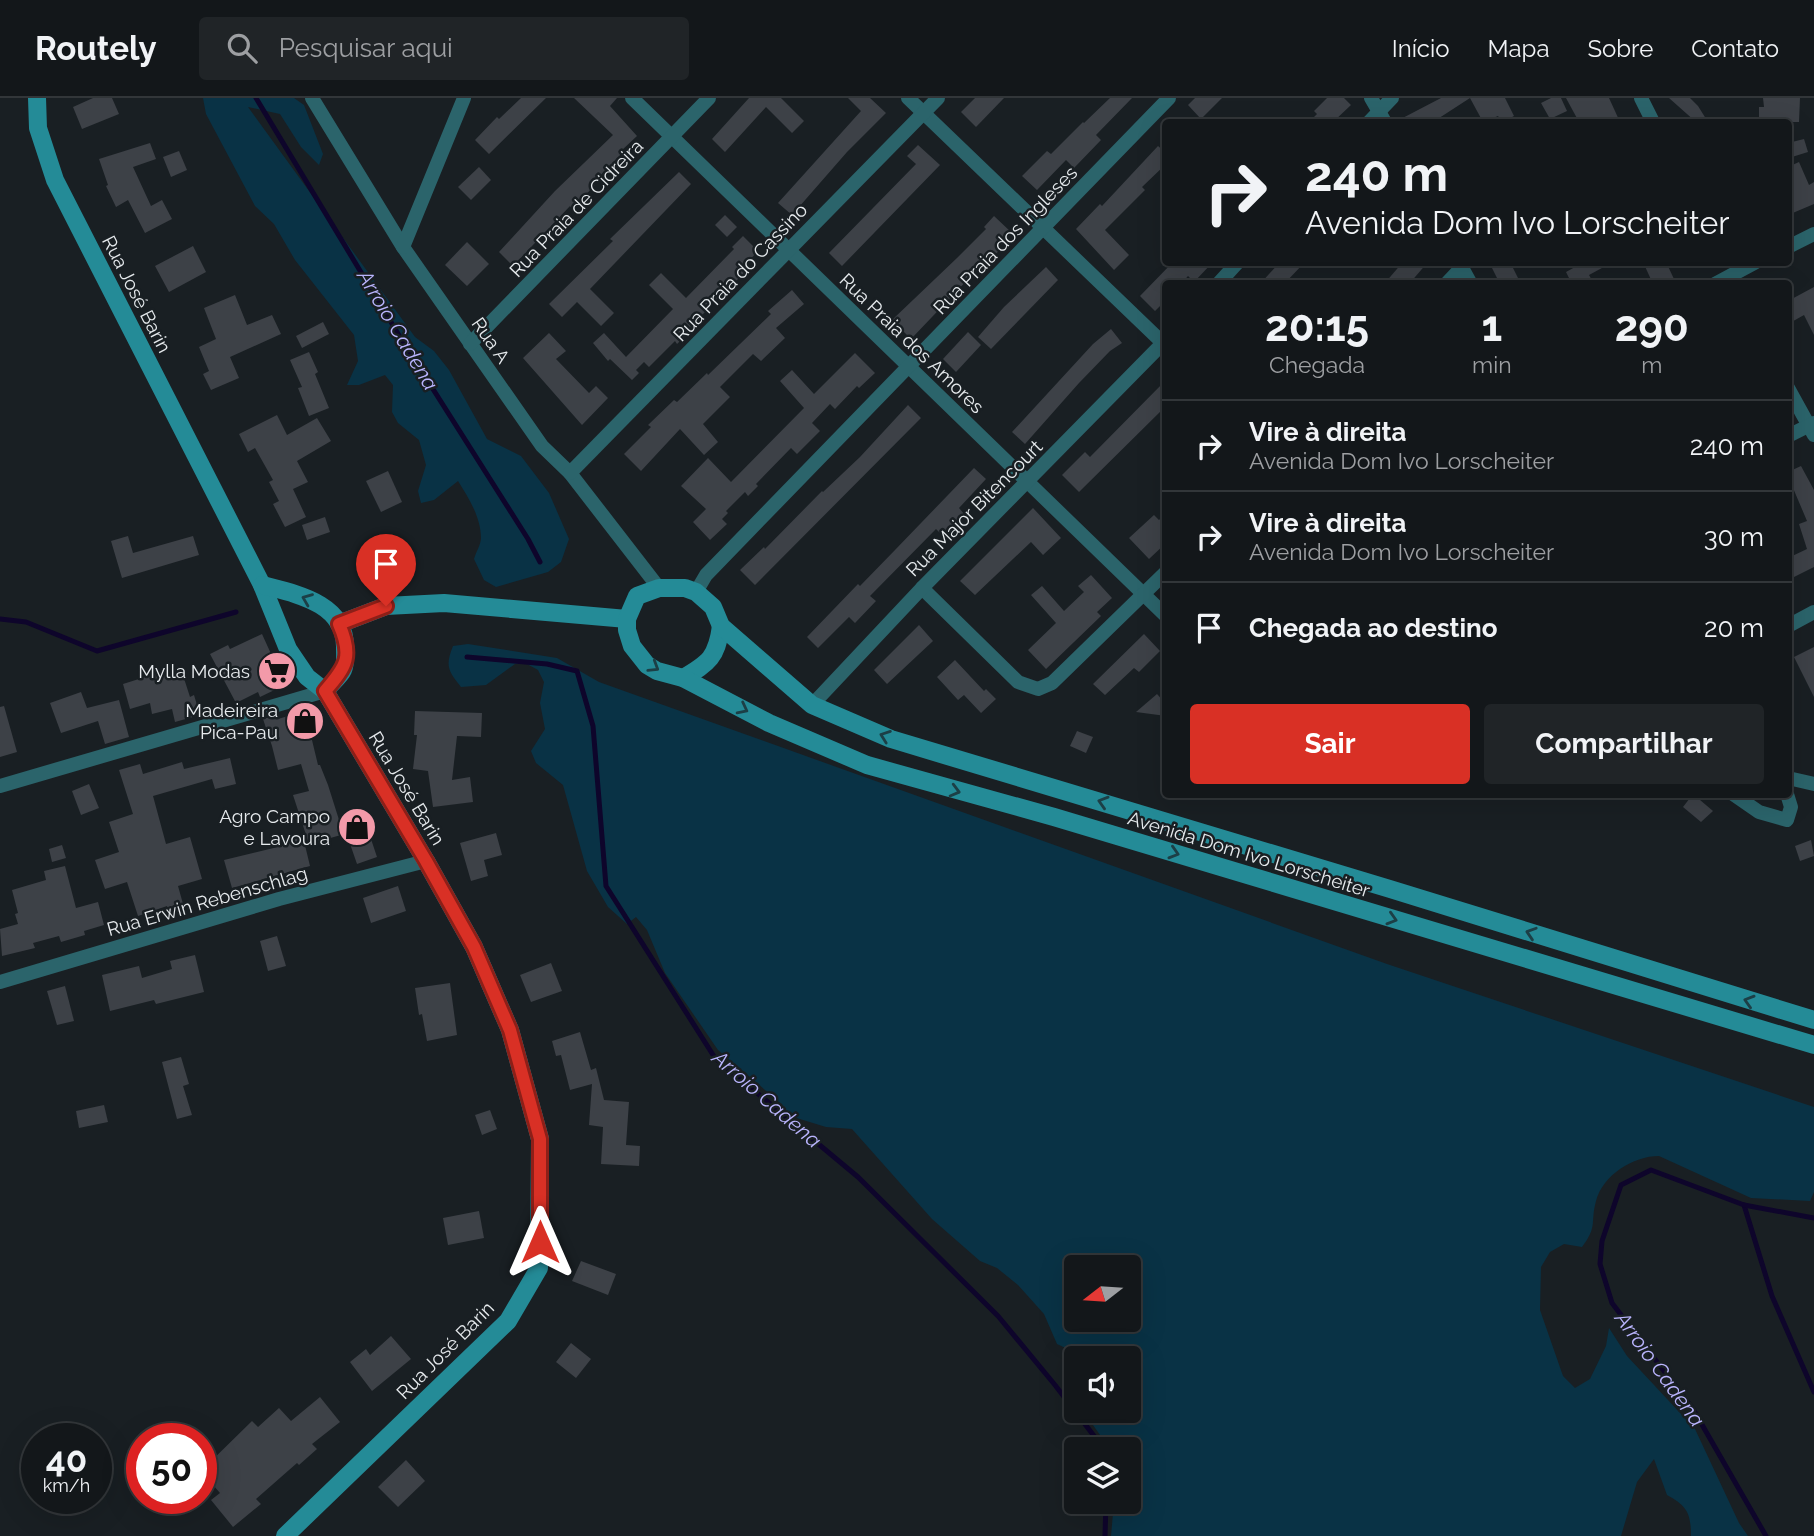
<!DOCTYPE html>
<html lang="pt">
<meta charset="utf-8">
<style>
:root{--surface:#13171a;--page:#202427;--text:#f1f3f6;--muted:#9d9fa2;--line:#323639;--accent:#d93025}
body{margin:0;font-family:Raleway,sans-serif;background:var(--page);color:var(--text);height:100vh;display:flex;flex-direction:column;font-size:26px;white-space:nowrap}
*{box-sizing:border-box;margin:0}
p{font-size:23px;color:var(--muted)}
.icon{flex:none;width:38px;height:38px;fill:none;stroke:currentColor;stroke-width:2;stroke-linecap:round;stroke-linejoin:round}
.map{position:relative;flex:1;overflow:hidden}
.side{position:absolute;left:1162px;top:182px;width:630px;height:518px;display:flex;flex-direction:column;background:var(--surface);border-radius:7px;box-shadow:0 7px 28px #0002,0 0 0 2px var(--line)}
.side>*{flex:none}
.guide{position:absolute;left:1162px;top:21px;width:630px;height:147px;border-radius:7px;box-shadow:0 7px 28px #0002,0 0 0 2px var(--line);background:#13171a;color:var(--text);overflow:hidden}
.needle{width:46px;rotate:253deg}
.buttons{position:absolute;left:1064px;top:1157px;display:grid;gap:14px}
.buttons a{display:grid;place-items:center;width:77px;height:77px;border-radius:7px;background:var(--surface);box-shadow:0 7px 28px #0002,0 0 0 2px var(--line);font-size:35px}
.speed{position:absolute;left:21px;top:1325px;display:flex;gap:14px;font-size:35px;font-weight:700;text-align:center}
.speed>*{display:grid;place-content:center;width:91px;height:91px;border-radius:50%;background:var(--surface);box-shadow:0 7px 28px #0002,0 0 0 2px var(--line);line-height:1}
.speed small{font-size:18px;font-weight:400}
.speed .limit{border:10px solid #d22;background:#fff;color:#111}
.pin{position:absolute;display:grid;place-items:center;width:60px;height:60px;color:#fff;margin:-72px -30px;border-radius:50% 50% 50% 0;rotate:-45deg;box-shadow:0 0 7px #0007}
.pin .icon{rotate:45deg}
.me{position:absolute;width:77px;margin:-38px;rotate:0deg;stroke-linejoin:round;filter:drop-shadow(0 0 5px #0008)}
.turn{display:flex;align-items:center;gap:24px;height:147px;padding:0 28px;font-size:32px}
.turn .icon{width:91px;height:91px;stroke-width:2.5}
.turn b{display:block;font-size:49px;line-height:60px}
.eta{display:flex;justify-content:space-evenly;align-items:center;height:119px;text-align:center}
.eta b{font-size:42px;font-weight:700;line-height:49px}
.cta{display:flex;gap:14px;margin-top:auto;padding:14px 28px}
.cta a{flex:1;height:80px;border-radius:7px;background:var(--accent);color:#fff;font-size:28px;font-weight:700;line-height:80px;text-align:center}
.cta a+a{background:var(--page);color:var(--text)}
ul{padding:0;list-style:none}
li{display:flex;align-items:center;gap:21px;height:91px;padding:0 28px;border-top:2px solid var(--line)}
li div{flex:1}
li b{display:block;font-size:26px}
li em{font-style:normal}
header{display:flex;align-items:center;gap:42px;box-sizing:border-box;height:98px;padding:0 35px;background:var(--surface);border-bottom:2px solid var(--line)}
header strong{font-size:33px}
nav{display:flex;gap:38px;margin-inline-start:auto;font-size:24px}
.search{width:490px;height:63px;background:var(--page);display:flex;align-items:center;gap:18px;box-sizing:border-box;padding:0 24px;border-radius:7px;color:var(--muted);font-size:26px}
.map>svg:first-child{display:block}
.green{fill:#093245;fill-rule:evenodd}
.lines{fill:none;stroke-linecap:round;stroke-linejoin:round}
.stream{stroke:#0e052b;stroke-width:5}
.building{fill:#3d4147}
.minor{stroke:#2b646b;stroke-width:14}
.secondary{stroke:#248b97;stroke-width:18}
.oneway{stroke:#1c3f46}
.route-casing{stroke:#8d1f18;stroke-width:18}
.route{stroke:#d93025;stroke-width:12}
.labels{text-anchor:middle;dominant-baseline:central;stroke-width:5;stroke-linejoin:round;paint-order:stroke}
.street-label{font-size:19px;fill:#e6eaed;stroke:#191f23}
.poi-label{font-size:19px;fill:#e6eaed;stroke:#191f23;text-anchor:end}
.water-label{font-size:21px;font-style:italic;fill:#b9b4fd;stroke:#191f23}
</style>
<header>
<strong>Routely</strong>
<div class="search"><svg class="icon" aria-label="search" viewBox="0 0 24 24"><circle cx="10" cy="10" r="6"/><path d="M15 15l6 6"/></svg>Pesquisar aqui</div>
<nav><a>Início</a><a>Mapa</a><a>Sobre</a><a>Contato</a></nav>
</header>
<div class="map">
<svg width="1814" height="1438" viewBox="0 0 1814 1438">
<rect width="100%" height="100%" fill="#191f23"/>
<g class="green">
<path d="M203 0H294L304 7 323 56 319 67 301 49 280 16 248 9 415 239 434 253 449 272 487 341 521 358 549 395 569 441 561 464 548 474 496 489 484 482 474 461C476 454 481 446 481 440 481 419 468 399 458 383L434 402 421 405 418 393 426 367 419 342 398 325 392 314 393 287 385 277 359 287H347L358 263 354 237 295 162 274 126 255 108 206 16Z"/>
<path d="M468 546 557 560 599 584 1387 866 1814 1009V1094L1810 1103 1751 1100 1659 1058C1633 1058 1603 1077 1596 1103 1590 1125 1598 1128 1582 1149L1564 1146 1550 1154 1541 1169 1540 1212 1563 1278 1575 1290 1590 1281 1606 1248 1609 1230 1627 1258 1695 1331 1739 1425 1748 1438H1691C1691 1415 1687 1408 1667 1397L1654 1361 1637 1384 1621 1438H1111L1114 1404H1129V1351H1110L1083 1313 1129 1312V1260H1076V1302L1064 1284 1076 1271 1072 1253 1057 1246 1044 1216 1018 1187 997 1170 980 1163 932 1121 852 1031 826 1029 790 1018 778 1003 718 952 665 875 647 832 636 819 627 826 608 809 587 773 563 687 536 665 531 653 545 631 540 605 544 584 538 572 527 566H515L486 587 461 589C448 573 445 568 453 548ZM1076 1169H1129V1222H1076Z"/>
</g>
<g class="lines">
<g class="stream">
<path d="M256 0 400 239 528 441 540 464"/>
<path d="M0 521 26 524 97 553 236 514"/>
<path d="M467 559 547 566 577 573 593 628 606 788 715 960 858 1079 998 1218 1055 1287 1104 1351"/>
<path d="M1744 1107 1772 1198 1814 1294"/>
<path d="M1105 1438 1106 1404"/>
<path d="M1766 1438 1693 1311 1612 1205 1600 1166 1602 1143 1621 1087 1651 1072 1744 1107 1814 1120"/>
</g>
</g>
<g class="building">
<path d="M93 0H112L119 16 82 31 73 9Z"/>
<path d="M521 0H546L489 56 475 42 497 19 499 21Z"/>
<path d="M574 0H617L610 8 637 38 621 53 622 55 593 85 595 87 572 111 570 108 513 168 499 154 555 93 613 37Z"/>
<path d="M749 0H781L804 23 792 35 766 9 725 54 712 41Z"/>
<path d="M848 0H870L886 15 847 54 792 117 778 105 861 13Z"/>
<path d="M975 0H1004L976 29 961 14Z"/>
<path d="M1110 0H1132L1096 37 1101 42 1074 70 1066 62 1037 92 1022 78 1047 53 1051 56 1083 24 1084 25Z"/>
<path d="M1195 0H1222L1201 21 1188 7Z"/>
<path d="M1327 0H1344L1351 7 1333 24H1309L1317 16 1314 13Z"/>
<path d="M1441 0H1505L1514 18 1502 24 1498 18 1483 24 1470 0 1433 24H1395Z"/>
<path d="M1551 0H1561L1567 13 1550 21 1541 5Z"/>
<path d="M1566 0H1609L1620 24H1579Z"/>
<path d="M1669 0H1690L1698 8 1708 24H1696Z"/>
<path d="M1763 0H1800L1799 24H1759V9H1764Z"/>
<path d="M1804 41 1808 54 1792 59 1788 45Z"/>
<path d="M150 45 156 61 133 69 151 108 162 102 172 121 145 135 128 102 116 109 106 88 108 87 99 61Z"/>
<path d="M918 47 940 67 842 168 829 155 916 66 907 58Z"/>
<path d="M1158 48 1166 55V66L1142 89 1145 92 1105 132 1129 157 1114 172 1076 131 1100 106 1102 108Z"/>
<path d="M179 53 187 72 171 79 163 59Z"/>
<path d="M1799 64 1809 87 1814 84V106L1788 117V69Z"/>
<path d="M479 69 491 82 471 102 458 89Z"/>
<path d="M679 74 691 86 590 191 614 215 601 228 577 204 562 219 549 206 613 143 610 141Z"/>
<path d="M725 117 737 129 727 139 715 127Z"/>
<path d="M994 118 1012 135 998 150 1000 152 973 176 911 241 892 222 957 160 986 131 984 129Z"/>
<path d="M743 138 758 153 741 171 745 174 687 232 689 234 677 246 675 243 649 269 644 264 636 272 639 275 632 282 610 261 608 263 593 245 604 235 626 259 673 211 649 187 661 175 686 200 734 151 732 149Z"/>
<path d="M467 144 489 166 467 188 445 167Z"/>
<path d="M193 148 206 174 169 194 155 168Z"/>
<path d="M1173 164H1213L1194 184 1188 178 1181 186H1166V202L1155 213 1140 198Z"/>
<path d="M1280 164H1305L1284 186H1260Z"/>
<path d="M1403 164H1428L1409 186H1384Z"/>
<path d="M1489 164H1510L1521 186H1500Z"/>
<path d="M1584 164H1613L1589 177 1594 186H1572L1566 174Z"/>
<path d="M1643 164H1666L1674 181 1665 186H1653Z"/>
<path d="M1046 169 1058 182 991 251 978 239 1004 209Z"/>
<path d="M1814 189V237L1804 217 1788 226V203Z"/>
<path d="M792 192 804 206 776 230 785 240 761 263 753 256 720 289 730 299 703 326 718 344 704 357 680 331 641 373 624 356 651 329 648 327 674 302 677 304 707 275 708 277 771 216 768 213Z"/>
<path d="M235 197 247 227 272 217 281 236 230 259 239 280 211 292 203 276 209 273 199 249 216 241 204 210Z"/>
<path d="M323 224 329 236 302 250 296 238Z"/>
<path d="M1111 231 1122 245 1110 253 1079 285 1025 346 1012 334 1093 246Z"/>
<path d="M968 234 981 247 956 274 943 261Z"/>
<path d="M549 235 566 253 556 261 589 295 596 288 608 300 582 327 523 260Z"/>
<path d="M309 254 318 274 315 276 329 310 309 318 298 290 302 289 290 262Z"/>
<path d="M855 255 875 275 859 290 857 288 835 311 830 306 812 325 820 333 797 356 791 350 756 386 758 388 748 398 745 394 726 413 728 415 722 421 727 426 710 442 693 424 706 411 681 388 708 360 731 384 804 310 780 283 792 272 814 296Z"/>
<path d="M1166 282V308L1079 394 1062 377 1085 354 1090 359Z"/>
<path d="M908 307 921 320 755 487 740 472 764 449 765 451 822 393 823 394 860 359Z"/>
<path d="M277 317 287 337 317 320 331 343 297 363 308 384 293 391 306 419 285 429 273 406 279 403 269 384 273 382 255 350 248 354 239 336Z"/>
<path d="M1801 368 1814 392V469L1788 482V460L1807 451 1799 426 1807 423 1793 390 1788 392V374Z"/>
<path d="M974 370 986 381 959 410 965 417 944 439 936 431 870 498 876 503 855 525 849 519 818 550 807 539 858 486 860 488 895 452Z"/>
<path d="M388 373 402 404 381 414 366 383Z"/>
<path d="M1033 410 1061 440 1043 457 1031 444 975 497 960 483Z"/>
<path d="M1166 415V445L1149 461 1129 440 1154 417 1159 422Z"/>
<path d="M325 419 330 434 307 442 302 427Z"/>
<path d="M128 438 133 455 193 438 199 457 122 480 111 443Z"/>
<path d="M1091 477 1112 500 1097 514 1101 518 1046 571 1028 552 1056 525 1031 497 1042 488 1064 513 1084 494 1078 488Z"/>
<path d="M919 527 933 543 887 586 874 572Z"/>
<path d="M262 536 272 558 275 556 289 585 260 599 258 594 236 605 210 556 228 547 230 551Z"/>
<path d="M1144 536 1160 553 1139 574 1134 570 1105 597 1093 586Z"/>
<path d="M1814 549V599L1794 559Z"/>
<path d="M955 562 984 593 986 591 996 601 981 615 964 597 958 602 937 579Z"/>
<path d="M180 568 190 599 194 597 200 617 175 624 172 611 152 616 150 605 130 611 123 586Z"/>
<path d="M81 594 87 610 119 602 129 639 105 646 98 623 61 635 50 605Z"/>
<path d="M1157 596 1166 606V618L1136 614Z"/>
<path d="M4 608 17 654 0 659V609Z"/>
<path d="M305 613 318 667H320L328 687 340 725 357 720 363 737 369 735 377 759 357 766 348 740 342 742 341 737 309 746 293 697 309 693 301 666 278 672 272 648 263 621 277 617 278 621Z"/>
<path d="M415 613 482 615 481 639 457 638 452 682 470 679 473 704 433 709 428 673 413 671 417 637H414Z"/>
<path d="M1077 633 1093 639 1086 655 1070 648Z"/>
<path d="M230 660 236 686 215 691 212 681 153 698 166 746 190 739 202 781 178 788 185 813 170 817 167 808 138 818 127 784 105 791 95 762 119 754 109 724 133 716 119 672 140 666 143 676 182 664 184 671Z"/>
<path d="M89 686 99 710 81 717 72 693Z"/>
<path d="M1693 696 1713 713 1701 724 1683 709Z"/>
<path d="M496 735 502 757 484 762 488 778 471 783 460 745Z"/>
<path d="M303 739 310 768 232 790 224 762 286 747 285 743Z"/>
<path d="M1811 742 1814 758 1800 763 1795 748Z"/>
<path d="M62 747 66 760 52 764 49 751Z"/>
<path d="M65 768 76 810 98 804 104 827 84 833 85 837 61 844 59 838 33 845 35 850 2 858 0 831 18 826 15 816 18 815 12 792 46 782 44 773Z"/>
<path d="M398 788 406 813 371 825 363 800Z"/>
<path d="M277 838 286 868 268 873 260 843Z"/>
<path d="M195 857 204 894 156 906 154 902 110 913 102 877 139 868 142 880 172 871 170 863Z"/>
<path d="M551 865 562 893 531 904 520 877Z"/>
<path d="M450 885 457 937 427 943 422 916 419 917 415 890Z"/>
<path d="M65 888 74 923 57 927 47 893Z"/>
<path d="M580 934 591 972 596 970 604 1002 629 1004 626 1047 640 1048 639 1068 601 1066 603 1029 589 1027 592 986 570 992 561 957 556 958 552 943Z"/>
<path d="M181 959 189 986 183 988 192 1017 177 1021 162 964Z"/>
<path d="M104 1007 108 1024 79 1030 76 1013Z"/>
<path d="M490 1012 497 1031 482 1037 475 1017Z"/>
<path d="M479 1113 484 1140 448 1147 443 1120Z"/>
<path d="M581 1163 616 1176 608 1197 572 1183Z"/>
<path d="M391 1238 411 1261 372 1293 350 1264 366 1251 370 1257Z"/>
<path d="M571 1245 591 1261 576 1280 556 1264Z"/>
<path d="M320 1299 340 1324 312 1346 317 1351 299 1367 297 1365 256 1401 261 1406 233 1429 211 1402 220 1395 201 1373 252 1323 258 1329 279 1310 291 1323Z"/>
<path d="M406 1362 425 1383 398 1409 378 1389Z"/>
</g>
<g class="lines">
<g class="minor">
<path d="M312 0 403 149 542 348 570 375 659 490"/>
<path d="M632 0 1166 518"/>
<path d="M908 0 1166 248"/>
<path d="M1371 0 1385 24"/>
<path d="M1641 0 1653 24"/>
<path d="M1369 24 1392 0"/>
<path d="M403 149 464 0"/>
<path d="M1788 149 1814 136"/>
<path d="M1459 164 1471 186"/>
<path d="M1218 186 1238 164"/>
<path d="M1446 186 1462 169"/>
<path d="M1715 186 1756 164"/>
<path d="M470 246 709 0"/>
<path d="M1788 290 1814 337"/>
<path d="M1788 338 1814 325"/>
<path d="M570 375 938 0"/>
<path d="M922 490 1018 584 1038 591 1052 585 1166 474"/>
<path d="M696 494 706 477 1169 0"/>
<path d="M1788 528 1814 514"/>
<path d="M812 607 922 490 1166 242"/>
<path d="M1788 680 1814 686"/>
<path d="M0 688 325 593"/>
<path d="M1733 696 1759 714 1787 722 1791 709 1787 696"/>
<path d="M0 884 279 801 426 763"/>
</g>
<g class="secondary">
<path d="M37 0 38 30 55 82 262 487 288 551 307 579 325 593 426 763 474 849 510 932 540 1041 539 1170 508 1223 285 1438"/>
<path d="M262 487C296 496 346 505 345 550 345 557 346 566 343 572 340 579 330 586 325 593"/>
<path d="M339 526 386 508 444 505 627 521"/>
<path d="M683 580C709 565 717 559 721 528"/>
<path d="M1814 922 1390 791 891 641 812 607 721 528 713 509 696 494 685 490H659L637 498 627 521V532L632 548 647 567 657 573 683 580 769 625 867 667 1054 719 1814 947"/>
</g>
</g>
<defs><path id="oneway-chevron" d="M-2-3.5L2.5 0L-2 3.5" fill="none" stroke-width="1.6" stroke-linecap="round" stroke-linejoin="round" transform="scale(1.75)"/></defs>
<g class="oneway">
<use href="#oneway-chevron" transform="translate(307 501) rotate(-158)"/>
<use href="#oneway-chevron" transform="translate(654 569) rotate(32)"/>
<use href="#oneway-chevron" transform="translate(743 611) rotate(27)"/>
<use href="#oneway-chevron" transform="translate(885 638) rotate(-160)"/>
<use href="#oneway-chevron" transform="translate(955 693) rotate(15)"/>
<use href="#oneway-chevron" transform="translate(1103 704) rotate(-163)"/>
<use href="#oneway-chevron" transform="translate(1174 755) rotate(17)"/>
<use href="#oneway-chevron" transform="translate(1392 821) rotate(17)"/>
<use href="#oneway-chevron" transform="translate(1531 835) rotate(-162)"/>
<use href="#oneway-chevron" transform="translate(1749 903) rotate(-163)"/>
</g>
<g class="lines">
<defs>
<path id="route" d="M386 508 339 526C353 558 347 568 325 593L426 763 474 849 510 932 540 1041V1144"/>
</defs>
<use href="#route" class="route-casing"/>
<use href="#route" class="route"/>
</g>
<defs>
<symbol id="supermarket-disc" viewBox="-11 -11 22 22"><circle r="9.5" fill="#f39aa9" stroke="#191f23"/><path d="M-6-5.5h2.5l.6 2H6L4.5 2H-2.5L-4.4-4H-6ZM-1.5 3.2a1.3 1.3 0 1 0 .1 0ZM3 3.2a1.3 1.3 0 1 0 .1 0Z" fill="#111"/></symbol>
<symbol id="shop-disc" viewBox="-11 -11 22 22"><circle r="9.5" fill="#f39aa9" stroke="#191f23"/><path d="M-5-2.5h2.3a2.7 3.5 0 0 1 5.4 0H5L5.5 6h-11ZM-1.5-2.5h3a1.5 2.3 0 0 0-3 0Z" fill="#111"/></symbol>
</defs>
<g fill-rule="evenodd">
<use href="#supermarket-disc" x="255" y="551" width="44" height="44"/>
<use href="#shop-disc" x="283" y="601" width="44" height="44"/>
<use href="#shop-disc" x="335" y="707" width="44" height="44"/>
</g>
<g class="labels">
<g class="street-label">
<text transform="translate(576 110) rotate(-46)">Rua Praia de Cidreira</text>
<text transform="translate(1005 142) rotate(-46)">Rua Praia dos Ingleses</text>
<text transform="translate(740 174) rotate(-46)">Rua Praia do Cassino</text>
<text transform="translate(137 196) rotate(63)">Rua José Barin</text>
<text transform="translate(491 242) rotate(55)">Rua A</text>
<text transform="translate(912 245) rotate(44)">Rua Praia dos Amores</text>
<text transform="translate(974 410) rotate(-45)">Rua Major Bitencourt</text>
<text transform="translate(407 690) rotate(59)">Rua José Barin</text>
<text transform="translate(1249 756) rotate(17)">Avenida Dom Ivo Lorscheiter</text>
<text transform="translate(207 803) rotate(-16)">Rua Erwin Rebenschlag</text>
<text transform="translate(445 1252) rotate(-45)">Rua José Barin</text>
</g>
<g class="poi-label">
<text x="250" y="573">Mylla Modas</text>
<text x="278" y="612">Madeireira<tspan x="278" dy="22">Pica-Pau</tspan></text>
<text x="330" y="718">Agro Campo<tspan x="330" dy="22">e Lavoura</tspan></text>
</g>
<g class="water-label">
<text transform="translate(398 232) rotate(59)">Arroio Cadena</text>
<text transform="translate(767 1001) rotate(41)">Arroio Cadena</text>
<text transform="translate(1660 1271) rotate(54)">Arroio Cadena</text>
</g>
</g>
</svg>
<div class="buttons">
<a><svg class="needle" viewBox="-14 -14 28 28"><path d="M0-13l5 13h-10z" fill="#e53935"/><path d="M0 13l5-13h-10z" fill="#9d9fa2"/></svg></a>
<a><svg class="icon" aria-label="sound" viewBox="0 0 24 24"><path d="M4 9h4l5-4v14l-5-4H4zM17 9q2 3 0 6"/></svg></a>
<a><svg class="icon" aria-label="layers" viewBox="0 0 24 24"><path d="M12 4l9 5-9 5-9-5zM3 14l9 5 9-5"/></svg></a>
</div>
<div class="speed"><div>40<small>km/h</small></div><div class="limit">50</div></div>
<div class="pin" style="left:386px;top:508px;background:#d93025"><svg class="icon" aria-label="arrive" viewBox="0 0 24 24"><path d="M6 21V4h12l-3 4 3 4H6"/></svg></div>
<svg class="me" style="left:540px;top:1144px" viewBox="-20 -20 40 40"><path d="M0-17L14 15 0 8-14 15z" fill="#d93025" stroke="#fff" stroke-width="4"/></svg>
<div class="guide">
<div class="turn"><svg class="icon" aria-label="right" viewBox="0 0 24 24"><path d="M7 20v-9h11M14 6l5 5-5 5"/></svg><div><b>240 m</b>Avenida Dom Ivo Lorscheiter</div></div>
</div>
<section class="side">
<div class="eta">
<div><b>20:15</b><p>Chegada</p></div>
<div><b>1</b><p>min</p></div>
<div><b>290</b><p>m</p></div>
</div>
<ul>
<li><svg class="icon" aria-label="right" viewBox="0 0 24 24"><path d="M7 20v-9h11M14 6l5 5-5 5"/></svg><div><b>Vire à direita</b><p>Avenida Dom Ivo Lorscheiter</p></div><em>240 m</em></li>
<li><svg class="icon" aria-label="right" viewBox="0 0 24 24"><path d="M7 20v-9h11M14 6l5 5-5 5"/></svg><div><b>Vire à direita</b><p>Avenida Dom Ivo Lorscheiter</p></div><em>30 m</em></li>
<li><svg class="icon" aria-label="arrive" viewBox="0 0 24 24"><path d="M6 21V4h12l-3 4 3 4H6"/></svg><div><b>Chegada ao destino</b></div><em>20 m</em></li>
</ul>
<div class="cta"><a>Sair</a><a>Compartilhar</a></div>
</section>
</div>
